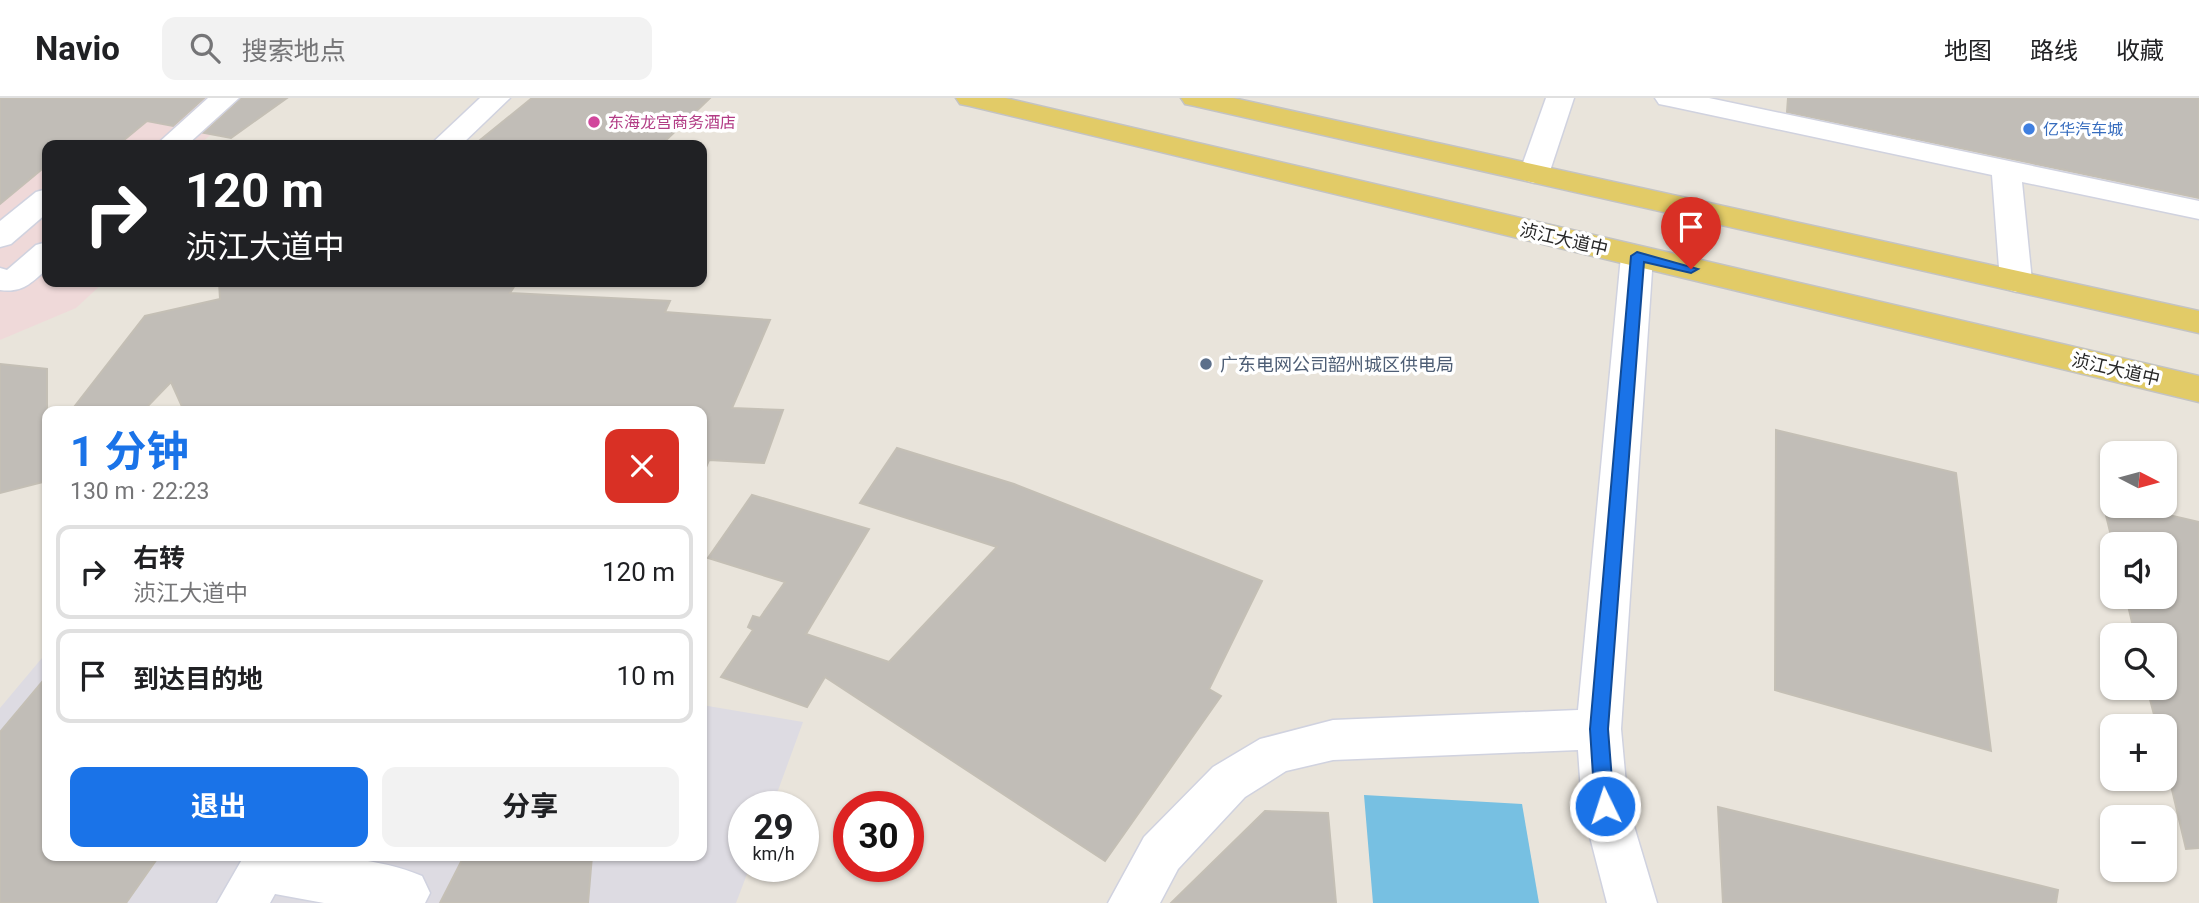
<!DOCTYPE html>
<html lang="zh">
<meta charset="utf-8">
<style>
:root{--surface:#fff;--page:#f2f2f2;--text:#202124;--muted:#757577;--line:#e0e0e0;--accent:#1a73e8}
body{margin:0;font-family:Roboto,"Noto Sans SC",sans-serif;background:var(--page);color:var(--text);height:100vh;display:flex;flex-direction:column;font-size:26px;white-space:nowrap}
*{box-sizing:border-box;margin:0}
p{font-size:23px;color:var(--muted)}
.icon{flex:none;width:38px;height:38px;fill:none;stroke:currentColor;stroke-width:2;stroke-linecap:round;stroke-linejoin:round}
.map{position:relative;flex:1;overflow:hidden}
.side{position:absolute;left:42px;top:308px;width:665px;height:455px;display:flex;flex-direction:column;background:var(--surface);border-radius:14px;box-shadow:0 2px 5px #0004}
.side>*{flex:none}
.hud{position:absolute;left:42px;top:42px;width:665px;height:147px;border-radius:14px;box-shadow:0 2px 5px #0004;background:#202124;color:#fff;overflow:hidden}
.needle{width:46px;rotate:96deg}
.tools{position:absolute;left:2100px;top:343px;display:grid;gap:14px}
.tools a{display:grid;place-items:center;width:77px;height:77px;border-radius:14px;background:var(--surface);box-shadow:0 2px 5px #0004;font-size:35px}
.speed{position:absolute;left:728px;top:693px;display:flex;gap:14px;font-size:35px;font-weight:700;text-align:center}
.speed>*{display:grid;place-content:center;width:91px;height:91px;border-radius:50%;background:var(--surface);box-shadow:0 2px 5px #0004;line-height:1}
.speed small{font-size:18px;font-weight:400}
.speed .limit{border:10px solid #d22;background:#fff;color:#111}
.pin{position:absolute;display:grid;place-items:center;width:60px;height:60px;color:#fff;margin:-72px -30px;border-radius:50% 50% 50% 0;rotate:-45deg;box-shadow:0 0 7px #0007}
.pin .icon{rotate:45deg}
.me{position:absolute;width:77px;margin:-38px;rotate:356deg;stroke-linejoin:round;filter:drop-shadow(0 0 5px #0008)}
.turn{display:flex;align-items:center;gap:24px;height:147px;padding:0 28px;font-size:32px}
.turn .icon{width:91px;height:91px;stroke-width:2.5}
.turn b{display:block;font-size:49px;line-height:60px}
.round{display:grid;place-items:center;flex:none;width:74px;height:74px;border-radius:14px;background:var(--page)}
.summary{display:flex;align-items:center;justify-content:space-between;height:119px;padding:0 28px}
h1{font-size:42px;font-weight:700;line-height:52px;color:var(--accent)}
.primary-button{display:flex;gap:14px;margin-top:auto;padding:14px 28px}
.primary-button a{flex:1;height:80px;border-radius:14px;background:var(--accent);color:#fff;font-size:28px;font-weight:700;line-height:80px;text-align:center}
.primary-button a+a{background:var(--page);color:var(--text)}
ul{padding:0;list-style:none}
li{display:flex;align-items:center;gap:21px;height:94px;margin:0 14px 10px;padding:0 14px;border:4px solid var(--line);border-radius:14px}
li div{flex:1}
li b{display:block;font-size:26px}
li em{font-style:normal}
header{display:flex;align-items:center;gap:42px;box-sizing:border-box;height:98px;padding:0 35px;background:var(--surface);border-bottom:2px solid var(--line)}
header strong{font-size:33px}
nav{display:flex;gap:38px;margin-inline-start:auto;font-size:24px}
.search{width:490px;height:63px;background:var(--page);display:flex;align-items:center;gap:18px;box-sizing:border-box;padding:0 24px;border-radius:14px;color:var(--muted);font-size:26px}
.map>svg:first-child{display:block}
.industrial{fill:#dddbe2}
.medical{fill:#efd9d9}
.water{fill:#77c0e2}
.building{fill:#c1bdb7;stroke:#c4bfb5;stroke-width:2}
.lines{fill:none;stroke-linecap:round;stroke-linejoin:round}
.minor-casing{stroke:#d0d2df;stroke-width:3}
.major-casing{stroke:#c3c3c3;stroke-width:3}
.minor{fill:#fff;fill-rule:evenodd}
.major{fill:#e2cb67;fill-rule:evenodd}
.route{fill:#1a73e8;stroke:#114b97;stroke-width:2}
.hotel-dot{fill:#d1479c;stroke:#fff;stroke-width:2.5}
.shop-dot{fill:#3f7fe0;stroke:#fff;stroke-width:2.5}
.service-dot{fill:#5c6f8a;stroke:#fff;stroke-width:2.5}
.labels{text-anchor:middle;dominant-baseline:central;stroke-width:7;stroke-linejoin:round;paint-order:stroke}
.far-hotel-label{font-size:16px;fill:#b23c85;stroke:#fff;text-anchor:start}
.far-shop-label{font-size:16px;fill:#366cbe;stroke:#fff;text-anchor:start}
.street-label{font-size:18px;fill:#282828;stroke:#fff}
.service-label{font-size:18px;fill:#4e5e75;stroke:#fff;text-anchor:start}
</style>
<header>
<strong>Navio</strong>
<div class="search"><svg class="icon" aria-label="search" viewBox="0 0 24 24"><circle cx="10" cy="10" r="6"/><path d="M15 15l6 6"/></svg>搜索地点</div>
<nav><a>地图</a><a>路线</a><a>收藏</a></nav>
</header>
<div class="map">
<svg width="2199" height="805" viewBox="0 0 2199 805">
<rect width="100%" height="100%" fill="#e9e4db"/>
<path class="industrial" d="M47 554V758H702V607L803 624 772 709H744V768H750L736 805H0V610Z"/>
<path class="medical" d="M78 0H258L198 47H47V184H104L76 210 0 242V61Z"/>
<path class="water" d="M1364 697 1522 706 1539 805H1373Z"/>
<g class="building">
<path d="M0 0H204L173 28 147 23 118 47H47V67L0 106Z"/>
<path d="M242 0H287L231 40 204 35Z"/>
<path d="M532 0H710L661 47H474Z"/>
<path d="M1788 0H2199V100L1787 14Z"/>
<path d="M219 184H517L510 195 670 203 665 214 770 222 732 310 783 312 764 365 709 362 702 379V313H184L171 284 143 313H71L145 218 220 201Z"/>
<path d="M0 266 47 271V383L0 395Z"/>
<path d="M1776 332 1956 375 1991 653 1775 592Z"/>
<path d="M897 350 1014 386 1262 483 1209 591 1221 598 1105 763 825 579 807 609 721 579 753 532 748 529 753 518 760 520 785 484 708 460 752 397 869 431 806 536 889 564 997 449 860 405Z"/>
<path d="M2102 401 2112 404V408H2130L2199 424V750L2186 751 2165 662V628H2157L2147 590H2165V537H2135L2126 499H2165V446H2113Z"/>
<path d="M47 578V758H159L126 805H0V634Z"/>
<path d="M1718 709 2058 792 2056 805H1723Z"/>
<path d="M1265 713 1328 715 1336 805H1171Z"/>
<path d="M464 758H592L588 805H440Z"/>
</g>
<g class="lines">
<defs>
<g id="minor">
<path d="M208 0H239L187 47H156Z"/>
<path d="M480 0H510L461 47H430Z"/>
<path d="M1546 0H1574L1549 76 1544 82 1534 85 1524 82 1519 76Z"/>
<path d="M1655 0H1709L2199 103V121L2022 84 2032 183 2028 190 2016 194 2004 190 2000 183 1992 77 1669 8 1659 6Z"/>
<path d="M47 91V115L11 146 0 149V123L36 94Z"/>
<path d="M47 144V171C31 185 23 195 0 192V170L7 172 36 147Z"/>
<path d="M1637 148 1648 151 1653 158 1621 631 1628 708 1657 805H1607L1582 708 1578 652 1333 662 1286 673 1245 699 1178 771 1160 805H1108L1144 739 1213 669 1260 641 1333 622 1578 612 1621 158 1626 151Z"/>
<path d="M244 758C303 758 367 755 422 778L430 795 425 805H324L275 796 270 805H217Z"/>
</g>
<g id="major">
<path d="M956 0H1005L2199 278V304L970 8 960 6Z"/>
<path d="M1181 0H1233L2199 213V235L1195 8 1185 6Z"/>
</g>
</defs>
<use href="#minor" class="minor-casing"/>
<use href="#major" class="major-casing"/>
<use href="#minor" class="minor"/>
<use href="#major" class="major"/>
</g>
<path class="route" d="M1637 154 1698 171 1691 175 1644 164 1608 631 1614 708 1612 715 1605 717 1598 715 1595 708 1590 631 1631 158Z"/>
<circle class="hotel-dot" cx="594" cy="24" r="7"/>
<circle class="shop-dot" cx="2029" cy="31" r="7"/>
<circle class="service-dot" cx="1206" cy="266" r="7"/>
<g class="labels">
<g class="far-hotel-label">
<text x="608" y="24">东海龙宫商务酒店</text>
</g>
<g class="far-shop-label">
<text x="2043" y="31">亿华汽车城</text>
</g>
<g class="street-label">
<text transform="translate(1564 141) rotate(13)">浈江大道中</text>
<text transform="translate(2116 271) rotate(13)">浈江大道中</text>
</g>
<g class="service-label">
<text x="1220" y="266">广东电网公司韶州城区供电局</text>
</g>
</g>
</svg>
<div class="tools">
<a><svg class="needle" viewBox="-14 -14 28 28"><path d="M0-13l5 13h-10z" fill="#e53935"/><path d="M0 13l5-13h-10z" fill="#757577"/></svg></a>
<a><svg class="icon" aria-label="sound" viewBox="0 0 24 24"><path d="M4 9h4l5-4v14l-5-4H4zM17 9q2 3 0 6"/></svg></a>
<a><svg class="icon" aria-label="search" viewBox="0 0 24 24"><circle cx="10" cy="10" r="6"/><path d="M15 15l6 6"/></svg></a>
<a>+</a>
<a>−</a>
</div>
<div class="speed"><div>29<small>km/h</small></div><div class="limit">30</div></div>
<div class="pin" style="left:1691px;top:171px;background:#d93025"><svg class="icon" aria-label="arrive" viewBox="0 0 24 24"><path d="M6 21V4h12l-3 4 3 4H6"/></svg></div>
<svg class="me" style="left:1605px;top:708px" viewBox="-20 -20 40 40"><circle r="17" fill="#1a73e8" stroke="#fff" stroke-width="3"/><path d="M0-11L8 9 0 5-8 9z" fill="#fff"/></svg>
<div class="hud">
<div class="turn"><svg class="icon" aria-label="right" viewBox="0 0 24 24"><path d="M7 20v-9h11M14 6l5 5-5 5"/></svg><div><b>120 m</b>浈江大道中</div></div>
</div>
<section class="side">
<div class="summary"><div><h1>1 分钟</h1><p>130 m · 22:23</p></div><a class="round" style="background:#d93025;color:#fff"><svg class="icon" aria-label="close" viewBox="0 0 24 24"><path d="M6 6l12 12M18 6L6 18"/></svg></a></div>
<ul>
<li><svg class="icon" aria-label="right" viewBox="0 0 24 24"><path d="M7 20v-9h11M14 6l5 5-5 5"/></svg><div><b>右转</b><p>浈江大道中</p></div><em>120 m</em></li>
<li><svg class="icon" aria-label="arrive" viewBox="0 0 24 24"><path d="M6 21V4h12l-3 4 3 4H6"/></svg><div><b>到达目的地</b></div><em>10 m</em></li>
</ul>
<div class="primary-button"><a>退出</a><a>分享</a></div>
</section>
</div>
